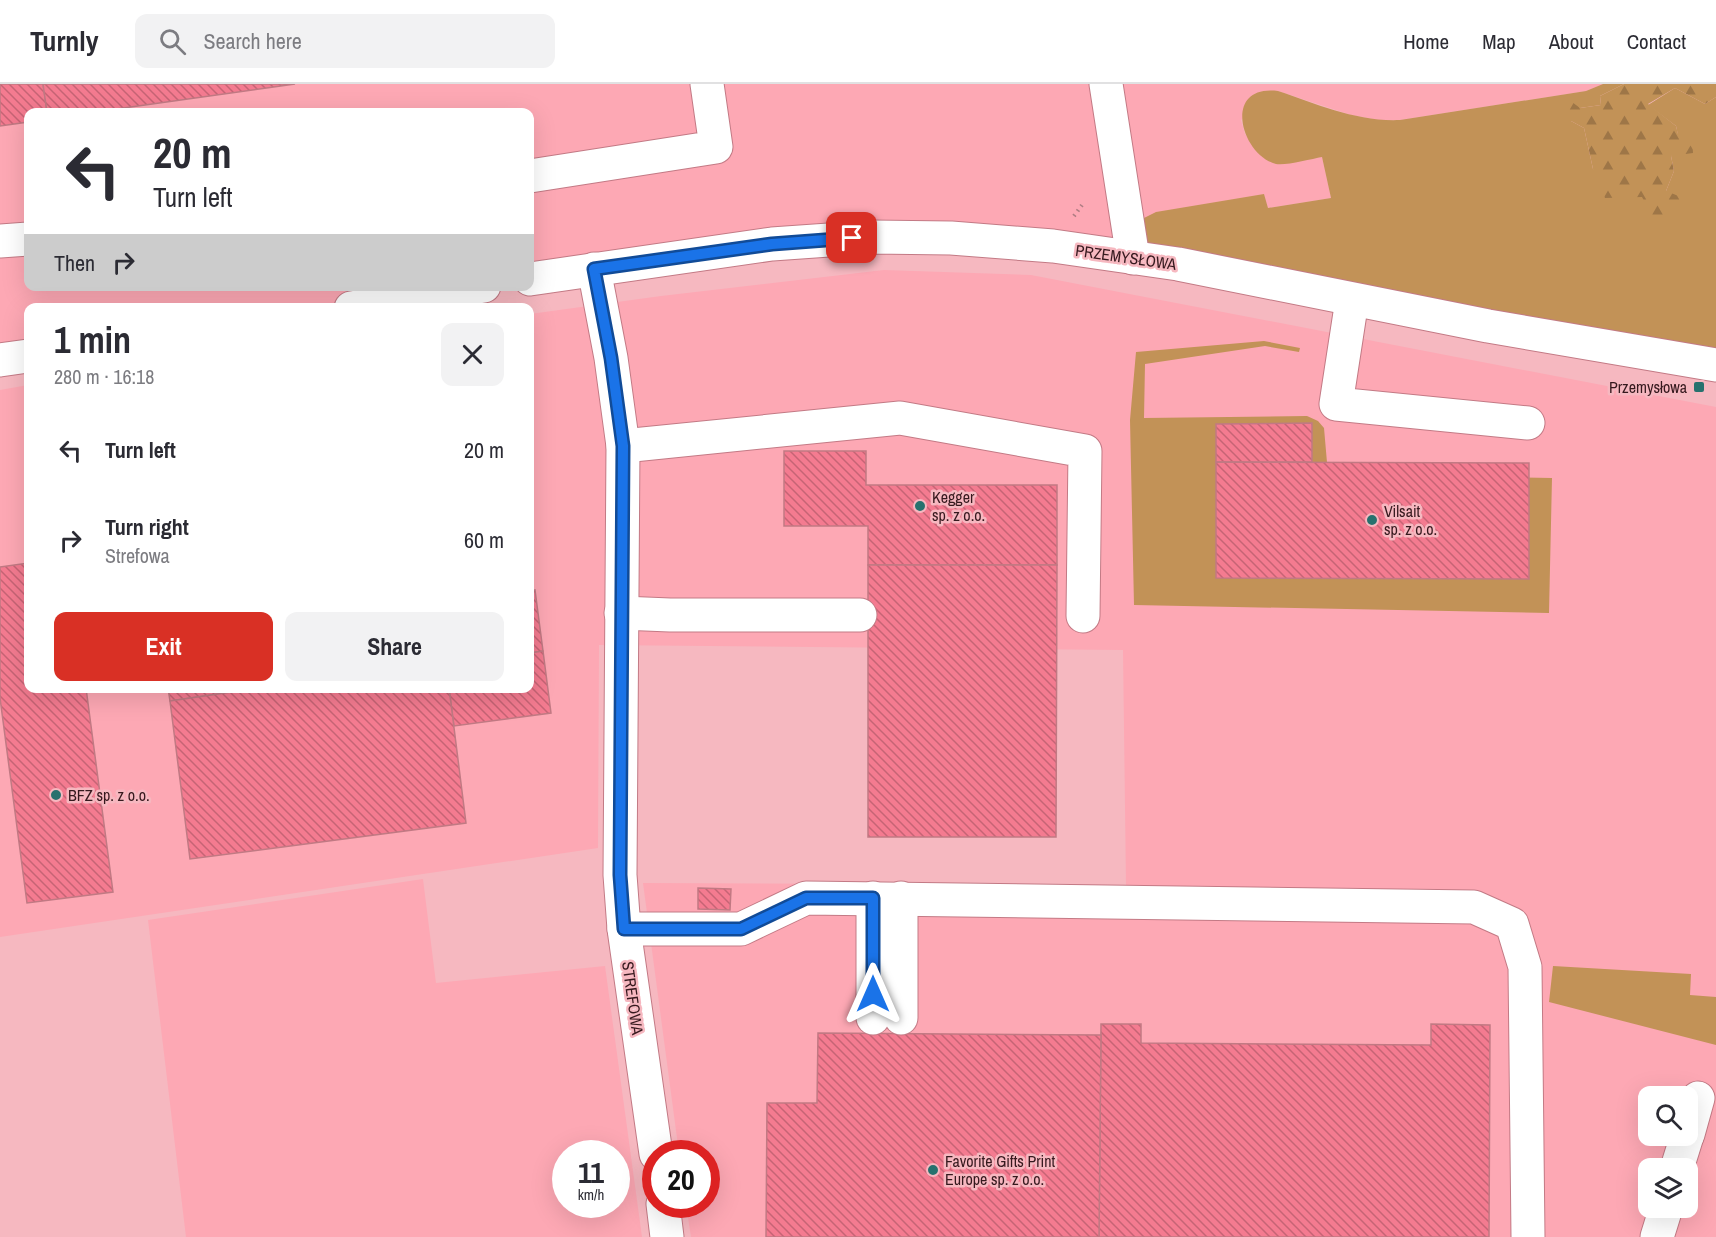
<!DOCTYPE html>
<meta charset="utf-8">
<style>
:root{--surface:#fff;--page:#f2f2f3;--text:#2b2b33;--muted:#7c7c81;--line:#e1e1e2;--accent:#d93025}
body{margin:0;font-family:"Archivo Narrow",sans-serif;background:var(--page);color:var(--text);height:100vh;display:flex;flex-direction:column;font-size:22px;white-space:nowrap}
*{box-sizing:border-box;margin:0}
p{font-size:20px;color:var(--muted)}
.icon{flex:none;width:33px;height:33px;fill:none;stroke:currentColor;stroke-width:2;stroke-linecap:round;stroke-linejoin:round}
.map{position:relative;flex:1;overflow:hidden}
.side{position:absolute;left:24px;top:219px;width:510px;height:390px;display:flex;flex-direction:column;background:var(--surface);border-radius:12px;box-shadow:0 6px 24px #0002}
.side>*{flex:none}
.hud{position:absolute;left:24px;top:24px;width:510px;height:183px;border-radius:12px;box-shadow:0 6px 24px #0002;background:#fff;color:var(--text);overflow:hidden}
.buttons{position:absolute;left:1638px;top:1002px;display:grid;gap:12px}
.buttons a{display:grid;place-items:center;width:60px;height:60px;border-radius:12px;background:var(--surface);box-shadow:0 6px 24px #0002;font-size:30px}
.speed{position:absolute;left:552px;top:1056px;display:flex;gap:12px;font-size:30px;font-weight:700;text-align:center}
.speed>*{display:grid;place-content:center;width:78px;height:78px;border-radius:50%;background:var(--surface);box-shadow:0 6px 24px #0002;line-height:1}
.speed small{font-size:15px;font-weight:400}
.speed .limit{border:9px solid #d22;background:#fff;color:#111}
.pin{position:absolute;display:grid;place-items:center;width:51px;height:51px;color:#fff;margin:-26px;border-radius:12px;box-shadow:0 3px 9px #0006}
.me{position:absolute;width:66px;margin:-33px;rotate:0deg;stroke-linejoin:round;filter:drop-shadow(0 0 4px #0008)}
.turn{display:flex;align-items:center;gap:21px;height:126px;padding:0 30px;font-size:27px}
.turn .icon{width:78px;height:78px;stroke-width:2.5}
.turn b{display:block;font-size:42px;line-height:51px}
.then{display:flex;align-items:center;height:57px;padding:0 30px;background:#0003;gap:12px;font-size:22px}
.round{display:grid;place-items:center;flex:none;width:63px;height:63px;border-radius:12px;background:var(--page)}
.head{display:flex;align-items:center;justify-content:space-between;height:102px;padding:0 30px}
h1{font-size:36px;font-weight:700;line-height:45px}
.button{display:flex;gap:12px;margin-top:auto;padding:12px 30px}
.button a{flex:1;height:69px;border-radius:12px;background:var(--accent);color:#fff;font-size:24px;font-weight:700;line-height:69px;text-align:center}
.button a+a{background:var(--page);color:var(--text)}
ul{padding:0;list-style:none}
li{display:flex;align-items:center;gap:18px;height:90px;padding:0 30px}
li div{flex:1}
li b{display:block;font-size:22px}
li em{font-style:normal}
header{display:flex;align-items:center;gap:36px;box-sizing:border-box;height:84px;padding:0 30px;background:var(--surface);border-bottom:2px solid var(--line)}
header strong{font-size:28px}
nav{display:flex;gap:33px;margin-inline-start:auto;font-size:21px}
.search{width:420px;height:54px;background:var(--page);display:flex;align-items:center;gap:15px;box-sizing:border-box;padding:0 21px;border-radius:12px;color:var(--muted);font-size:22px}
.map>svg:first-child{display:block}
.built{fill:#fda8b4;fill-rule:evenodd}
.grass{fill:#c29257}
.forest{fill:url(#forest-firs)}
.building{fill:url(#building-back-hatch);stroke:#c17983;stroke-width:1.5}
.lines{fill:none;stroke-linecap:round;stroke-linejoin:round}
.minor-casing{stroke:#c37a85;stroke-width:35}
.path{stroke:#ad7c82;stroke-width:4;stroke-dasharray:1.5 4.5;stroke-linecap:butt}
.minor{stroke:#fff;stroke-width:33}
.route-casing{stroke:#114b97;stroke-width:15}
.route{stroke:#1a73e8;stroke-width:10}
.poi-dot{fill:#27716e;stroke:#f6b8c0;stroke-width:2}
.labels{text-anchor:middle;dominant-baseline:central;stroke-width:5;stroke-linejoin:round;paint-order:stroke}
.street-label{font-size:16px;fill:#36191e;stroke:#f6b8c0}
.poi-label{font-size:16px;fill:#36191e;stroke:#f6b8c0;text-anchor:start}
</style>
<header>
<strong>Turnly</strong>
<div class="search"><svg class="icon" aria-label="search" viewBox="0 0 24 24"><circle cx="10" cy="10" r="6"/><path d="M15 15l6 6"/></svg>Search here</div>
<nav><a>Home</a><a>Map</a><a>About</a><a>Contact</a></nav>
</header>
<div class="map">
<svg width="1716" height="1153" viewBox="0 0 1716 1153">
<defs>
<pattern id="forest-firs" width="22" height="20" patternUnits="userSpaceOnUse" patternTransform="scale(1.5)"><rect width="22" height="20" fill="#c29257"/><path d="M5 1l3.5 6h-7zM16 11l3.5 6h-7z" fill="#9e7647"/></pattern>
<pattern id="building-back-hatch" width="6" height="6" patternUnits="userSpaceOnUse" patternTransform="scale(1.5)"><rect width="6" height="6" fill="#f47b90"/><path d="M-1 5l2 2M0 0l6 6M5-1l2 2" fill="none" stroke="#c66475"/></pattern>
</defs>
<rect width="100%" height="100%" fill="#f6b8c0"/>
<g class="built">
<path d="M0 0H1603L1586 7 1400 36 1384 37 1351 31 1278 7 1241 36 1245 50 1254 62 1276 80 1322 73 1331 114 1268 124 1264 111 1153 164 951 154 530 195V28H28V202L484 203 351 223 28 224V272L0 276Z"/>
<path d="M884 186 1031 191 1716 323V1153H691L686 1121 706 1120V1070L679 1069 643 799 1126 801 1123 566 599 561 598 764 0 853V306L28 301V604H530V230L661 212ZM1648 1012H1688V1052H1648ZM1648 1084H1688V1124H1648Z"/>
<path d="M423 795 436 899 605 882 642 1153H186L148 836ZM566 1070H616V1120H566Z"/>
</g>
<g class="grass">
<path d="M1603 0H1624L1600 12 1601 21 1580 24 1571 37 1584 44 1593 85 1666 107 1674 87 1671 72 1692 51H1678L1676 42 1648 21 1675 4 1705 20 1716 13V268L1153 164 1146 156 1141 140 1144 134 1156 128 1264 110 1268 124 1331 114 1322 73C1311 75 1285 82 1276 80 1240 70 1222 0 1278 7 1317 20 1357 38 1400 36L1586 7Z"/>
<path d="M1264 257 1300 264 1299 268 1265 262 1145 280 1144 334 1307 332 1318 337 1324 344 1328 390 1552 394 1549 529 1134 521 1130 336 1136 268Z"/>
<path d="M1553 882 1691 890 1690 911 1716 913V961L1549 918Z"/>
</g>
<path class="forest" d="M1624 0H1716V13L1705 20 1675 4 1648 20 1676 42 1678 50 1692 51 1693 69 1671 72 1674 87 1666 107 1681 113 1675 135 1653 134 1642 113 1605 114 1593 85 1584 44 1571 37 1552 19 1568 15 1580 24 1601 21 1600 12Z"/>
<g class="building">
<path d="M0 0H43L47 28H28V38L0 42Z"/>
<path d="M43 0H295L95 28H47Z"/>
<path d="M1312 339V378H1216V340Z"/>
<path d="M784 367H866V401H1057V481H868V442H784Z"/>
<path d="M1216 378 1529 379V495L1216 494Z"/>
<path d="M28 479V604H86L113 808 27 819 0 614V483Z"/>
<path d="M868 481H1057L1056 753H868Z"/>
<path d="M535 506 543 567 530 569V507Z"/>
<path d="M543 567 551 629 454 642 449 604H530V569Z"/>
<path d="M168 604H260L170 617Z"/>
<path d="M260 604H449L466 739 190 775 170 617Z"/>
<path d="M698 804 731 805 730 826 698 825Z"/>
<path d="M1101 940H1141V959L1431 961V940L1490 941 1489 1153H1099Z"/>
<path d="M818 949 1101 951 1099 1153H766L767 1019H817Z"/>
</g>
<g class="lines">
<defs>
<g id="minor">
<path d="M1106 0 1133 174"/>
<path d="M530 92 716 63 707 0"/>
<path d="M0 157 28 155"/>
<path d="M594 185 611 274 623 362 620 791 624 845 656 1070"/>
<path d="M530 195 772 160 872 153 951 154 1053 162 1178 180 1488 242 1716 281"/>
<path d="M1352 216 1336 320 1528 339"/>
<path d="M351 224 484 202"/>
<path d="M0 276 28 272"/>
<path d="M623 362 900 334 1085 367 1083 532"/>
<path d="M621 529 670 531H860"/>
<path d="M624 845H741L806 814 1474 823 1512 840 1525 883 1528 1153"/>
<path d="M873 934V814"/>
<path d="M901 934V814"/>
<path d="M1688 1050 1698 1014"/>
<path d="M1677 1084 1687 1052"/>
<path d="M663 1120 667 1153"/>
<path d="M1657 1153 1666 1124"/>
</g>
</defs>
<use href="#minor" class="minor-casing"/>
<path class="path" d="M1074 132 1082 121"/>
<use href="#minor" class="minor"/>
</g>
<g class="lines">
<defs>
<path id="route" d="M852 154 772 160 594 185 611 274 623 362 620 791 624 845H741L806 814H873V910"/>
</defs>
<use href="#route" class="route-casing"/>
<use href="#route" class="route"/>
</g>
<g class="poi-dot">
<rect x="1693" y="297" width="12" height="12" rx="3"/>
<circle cx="920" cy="422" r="6"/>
<circle cx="1372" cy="436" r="6"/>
<circle cx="56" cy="711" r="6"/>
<circle cx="933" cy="1086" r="6"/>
</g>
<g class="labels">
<g class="street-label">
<text transform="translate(1126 173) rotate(8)">PRZEMYSŁOWA</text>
<text transform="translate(633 914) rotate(82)">STREFOWA</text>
</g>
<g class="poi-label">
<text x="1687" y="303" text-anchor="end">Przemysłowa</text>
<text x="932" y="413">Kegger<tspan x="932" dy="18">sp. z o.o.</tspan></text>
<text x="1384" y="427">Vilsait<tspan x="1384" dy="18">sp. z o.o.</tspan></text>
<text x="68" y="711">BFZ sp. z o.o.</text>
<text x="945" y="1077">Favorite Gifts Print<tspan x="945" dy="18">Europe sp. z o.o.</tspan></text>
</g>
</g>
</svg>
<div class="buttons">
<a><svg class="icon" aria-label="search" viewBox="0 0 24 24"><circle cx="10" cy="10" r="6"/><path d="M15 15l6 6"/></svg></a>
<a><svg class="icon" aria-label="layers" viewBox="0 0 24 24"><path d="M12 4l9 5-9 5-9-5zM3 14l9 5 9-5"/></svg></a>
</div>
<div class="speed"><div>11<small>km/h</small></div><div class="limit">20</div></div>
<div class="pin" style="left:852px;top:154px;background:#d93025"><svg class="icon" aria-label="arrive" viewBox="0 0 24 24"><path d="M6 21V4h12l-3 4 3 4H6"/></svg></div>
<svg class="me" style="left:873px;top:910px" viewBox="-20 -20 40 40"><path d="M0-17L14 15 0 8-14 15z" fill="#1a73e8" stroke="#fff" stroke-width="4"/></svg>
<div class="hud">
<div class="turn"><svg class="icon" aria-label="left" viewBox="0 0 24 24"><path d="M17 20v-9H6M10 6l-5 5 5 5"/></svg><div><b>20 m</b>Turn left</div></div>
<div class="then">Then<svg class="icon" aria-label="right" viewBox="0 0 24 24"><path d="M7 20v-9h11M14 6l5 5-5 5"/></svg></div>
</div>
<section class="side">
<div class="head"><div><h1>1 min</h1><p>280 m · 16:18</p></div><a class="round"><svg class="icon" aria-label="close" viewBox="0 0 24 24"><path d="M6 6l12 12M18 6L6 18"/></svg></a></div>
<ul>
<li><svg class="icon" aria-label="left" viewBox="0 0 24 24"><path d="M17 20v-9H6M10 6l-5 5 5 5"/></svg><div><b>Turn left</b></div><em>20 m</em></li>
<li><svg class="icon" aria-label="right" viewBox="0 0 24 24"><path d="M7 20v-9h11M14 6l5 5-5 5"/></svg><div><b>Turn right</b><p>Strefowa</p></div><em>60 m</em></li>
</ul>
<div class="button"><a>Exit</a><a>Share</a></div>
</section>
</div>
